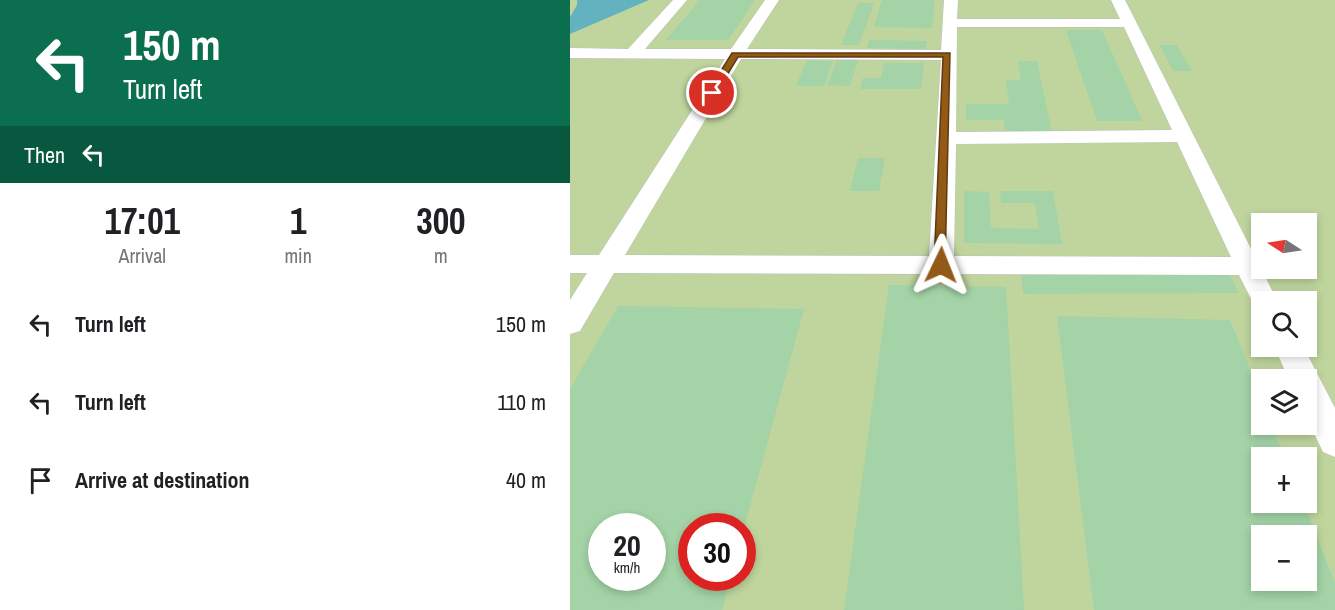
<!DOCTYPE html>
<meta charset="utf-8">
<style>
:root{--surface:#fff;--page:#f2f2f2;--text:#202124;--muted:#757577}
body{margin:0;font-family:"Archivo Narrow",sans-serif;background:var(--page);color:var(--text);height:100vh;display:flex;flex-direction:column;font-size:22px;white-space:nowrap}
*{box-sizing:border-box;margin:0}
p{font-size:20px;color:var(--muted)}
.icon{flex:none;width:33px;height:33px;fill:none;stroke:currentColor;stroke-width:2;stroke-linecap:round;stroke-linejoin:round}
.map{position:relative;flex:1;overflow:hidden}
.side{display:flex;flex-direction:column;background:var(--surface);width:570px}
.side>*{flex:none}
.guide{background:#0b6e4f;color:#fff;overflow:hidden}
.needle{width:39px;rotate:282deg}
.buttons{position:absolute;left:681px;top:213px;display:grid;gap:12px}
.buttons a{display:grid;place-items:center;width:66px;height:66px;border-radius:0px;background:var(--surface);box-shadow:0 3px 9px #0003;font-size:30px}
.speed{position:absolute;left:18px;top:513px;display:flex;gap:12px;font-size:30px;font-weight:700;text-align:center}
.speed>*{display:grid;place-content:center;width:78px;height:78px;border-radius:50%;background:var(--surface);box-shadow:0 3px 9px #0003;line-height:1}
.speed small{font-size:15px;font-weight:400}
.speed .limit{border:9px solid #d22;background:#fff;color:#111}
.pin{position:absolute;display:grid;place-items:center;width:51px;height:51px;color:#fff;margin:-26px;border:3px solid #fff;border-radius:50%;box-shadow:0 2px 6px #0007}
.me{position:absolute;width:66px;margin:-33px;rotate:2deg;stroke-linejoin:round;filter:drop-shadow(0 0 4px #0008)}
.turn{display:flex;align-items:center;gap:21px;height:126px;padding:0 24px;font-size:27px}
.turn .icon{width:78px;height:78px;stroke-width:2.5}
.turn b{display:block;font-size:42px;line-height:51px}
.then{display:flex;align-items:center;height:57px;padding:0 24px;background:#0003;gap:12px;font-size:22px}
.eta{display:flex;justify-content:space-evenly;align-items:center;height:102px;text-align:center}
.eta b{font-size:36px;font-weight:700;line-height:42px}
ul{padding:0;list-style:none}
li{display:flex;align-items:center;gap:18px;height:78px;padding:0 24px}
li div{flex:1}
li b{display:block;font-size:22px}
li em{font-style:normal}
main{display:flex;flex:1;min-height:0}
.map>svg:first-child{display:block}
.green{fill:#bfd59d;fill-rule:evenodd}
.water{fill:#62b3bf}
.building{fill:#a3d3a6;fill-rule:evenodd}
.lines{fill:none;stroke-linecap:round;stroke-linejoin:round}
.minor-casing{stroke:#bbc1be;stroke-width:1}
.minor{fill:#fff;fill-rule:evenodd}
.route{fill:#935917;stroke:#603a0f;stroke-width:1.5}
</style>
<main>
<section class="side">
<div class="guide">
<div class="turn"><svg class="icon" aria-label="left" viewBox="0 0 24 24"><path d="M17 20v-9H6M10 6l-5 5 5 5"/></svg><div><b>150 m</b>Turn left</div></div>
<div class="then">Then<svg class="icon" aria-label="left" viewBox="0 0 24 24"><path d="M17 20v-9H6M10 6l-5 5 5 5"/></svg></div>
</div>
<div class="eta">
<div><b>17:01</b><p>Arrival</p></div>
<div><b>1</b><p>min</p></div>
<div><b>300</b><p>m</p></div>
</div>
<ul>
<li><svg class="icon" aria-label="left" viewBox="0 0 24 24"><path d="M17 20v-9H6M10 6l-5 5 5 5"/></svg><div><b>Turn left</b></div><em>150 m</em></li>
<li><svg class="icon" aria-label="left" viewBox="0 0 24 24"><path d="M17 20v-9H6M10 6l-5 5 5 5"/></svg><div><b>Turn left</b></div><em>110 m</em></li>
<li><svg class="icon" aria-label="arrive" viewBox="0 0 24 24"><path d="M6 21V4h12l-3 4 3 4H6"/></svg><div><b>Arrive at destination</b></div><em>40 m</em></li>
</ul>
</section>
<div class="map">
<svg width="765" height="610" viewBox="0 0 765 610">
<rect width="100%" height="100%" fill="#f0f5f3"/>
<path class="green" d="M0 0H765V610H0ZM692 224H736V268H692ZM692 302H736V346H692ZM692 380H736V424H692ZM692 458H736V502H692ZM32 526H82V578H32ZM122 526H172V578H122ZM692 536H736V580H692Z"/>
<path class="water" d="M7 0H79L0 34V17L7 5Z"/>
<g class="building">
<path d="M130 0H185L158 40H96Z"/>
<path d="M312 0H365L362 28 304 27Z"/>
<path d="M288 3H304L289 45H271Z"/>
<path d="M496 30H532L572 121H527Z"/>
<path d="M299 40 357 41 356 49 297 48Z"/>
<path d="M590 45H607L622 71H603Z"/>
<path d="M237 60 263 61 254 86H226Z"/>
<path d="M267 60H288L280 86 257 85Z"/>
<path d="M448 61H467L482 133H435L434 120H396V104H439L436 80H451Z"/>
<path d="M314 63H354L351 89H290L293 78H311Z"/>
<path d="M288 158H315L309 191H280Z"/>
<path d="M394 191 419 192 421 228 469 229 465 203H431L430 191H483L492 244 394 243Z"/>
<path d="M658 271 669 293 453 294 451 272Z"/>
<path d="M319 285 436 287 454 610H274Z"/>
<path d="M48 306 234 309 173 532 172 526H122V578H161L152 610H0V389ZM32 526H82V578H32Z"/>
<path d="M487 316 660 320 692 400V424H701L715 458H692V502H733L765 583V610H524ZM692 536H736V580H692Z"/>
</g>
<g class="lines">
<defs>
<g id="minor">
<path d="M103 0H117L75 49H161L195 0H209L177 49 371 50 374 0H388L387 19H550L541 0H555L708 302H692V311L686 309 669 275 44 273 10 331 0 334V300L17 273H0V255H29L155 59 0 58V48L58 49ZM387 27H554L602 130 386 132ZM171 59 371 60 359 256 55 255ZM607 142 661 257 384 256 386 144Z"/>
<path d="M704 346H733L765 408V457L753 452 736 417V380H719Z"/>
</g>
</defs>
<use href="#minor" class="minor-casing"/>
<use href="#minor" class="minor"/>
</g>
<path class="route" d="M162 53H380L375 268H366L364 265 373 57H168L145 95H139L137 93Z"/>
</svg>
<div class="buttons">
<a><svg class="needle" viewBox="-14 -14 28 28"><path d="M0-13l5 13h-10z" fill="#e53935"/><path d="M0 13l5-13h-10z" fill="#757577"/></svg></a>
<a><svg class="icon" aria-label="search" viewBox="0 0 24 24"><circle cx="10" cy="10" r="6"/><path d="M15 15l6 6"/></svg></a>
<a><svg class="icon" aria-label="layers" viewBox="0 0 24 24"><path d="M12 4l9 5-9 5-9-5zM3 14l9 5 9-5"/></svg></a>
<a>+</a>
<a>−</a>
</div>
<div class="speed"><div>20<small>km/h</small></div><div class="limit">30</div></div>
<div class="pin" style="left:142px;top:93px;background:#d93025"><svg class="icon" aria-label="arrive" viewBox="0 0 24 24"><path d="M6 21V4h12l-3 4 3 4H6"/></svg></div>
<svg class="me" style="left:371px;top:265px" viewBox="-20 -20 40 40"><path d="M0-17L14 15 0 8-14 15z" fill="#935917" stroke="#fff" stroke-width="4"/></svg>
</div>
</main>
